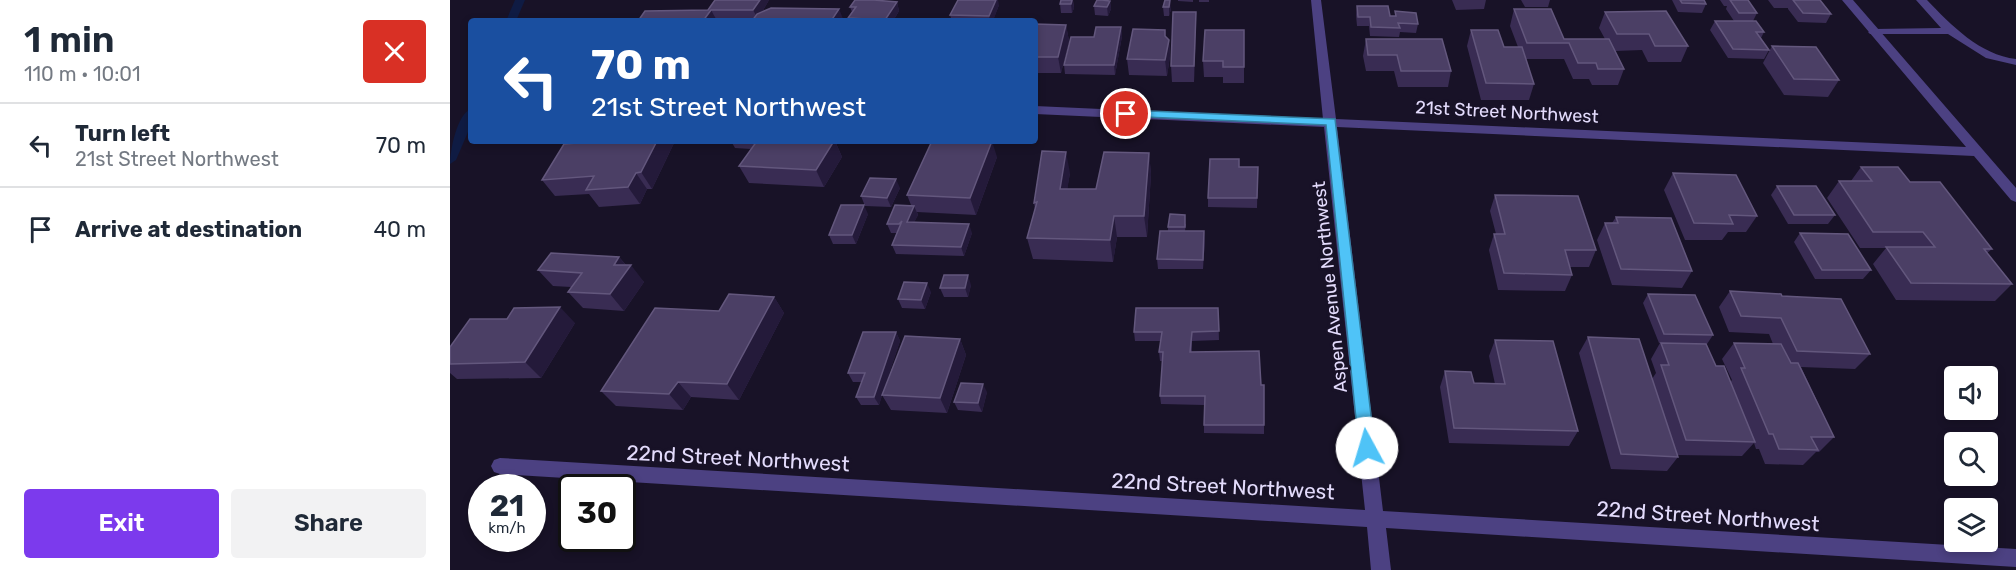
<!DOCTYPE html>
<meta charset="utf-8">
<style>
:root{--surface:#fff;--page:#f2f2f3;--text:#1f2937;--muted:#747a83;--line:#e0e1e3;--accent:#7c3aed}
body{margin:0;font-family:Rubik,sans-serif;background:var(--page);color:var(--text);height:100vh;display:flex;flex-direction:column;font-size:22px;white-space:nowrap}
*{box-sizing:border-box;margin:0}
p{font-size:20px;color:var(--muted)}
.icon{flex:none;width:33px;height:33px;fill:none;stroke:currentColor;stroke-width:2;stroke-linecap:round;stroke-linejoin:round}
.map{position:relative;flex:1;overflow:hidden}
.panel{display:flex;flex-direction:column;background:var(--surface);width:450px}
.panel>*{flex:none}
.guide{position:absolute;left:18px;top:18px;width:570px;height:126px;border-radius:6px;box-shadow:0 3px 9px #0003;background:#1a4fa0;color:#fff;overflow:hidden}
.tools{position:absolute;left:1494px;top:366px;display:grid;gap:12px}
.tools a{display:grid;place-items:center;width:54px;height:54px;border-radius:6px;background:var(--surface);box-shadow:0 3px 9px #0003;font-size:30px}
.speed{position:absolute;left:18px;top:474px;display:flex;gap:12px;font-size:30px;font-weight:700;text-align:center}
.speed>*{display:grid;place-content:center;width:78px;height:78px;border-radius:50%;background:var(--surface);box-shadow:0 3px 9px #0003;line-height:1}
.speed small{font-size:15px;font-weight:400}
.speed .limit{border:3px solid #111;border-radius:9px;background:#fff;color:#111}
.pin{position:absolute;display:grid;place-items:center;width:51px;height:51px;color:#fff;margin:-26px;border:3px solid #fff;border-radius:50%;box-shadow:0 2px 6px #0007}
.me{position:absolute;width:66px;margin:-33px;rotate:354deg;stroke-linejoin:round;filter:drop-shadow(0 0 4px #0008)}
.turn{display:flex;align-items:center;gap:21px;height:126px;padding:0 24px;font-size:27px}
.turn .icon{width:78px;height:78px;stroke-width:2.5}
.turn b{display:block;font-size:42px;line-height:51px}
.round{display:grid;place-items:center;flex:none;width:63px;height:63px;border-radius:6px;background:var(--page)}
.headline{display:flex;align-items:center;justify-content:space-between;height:102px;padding:0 24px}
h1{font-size:36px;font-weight:600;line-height:45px}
.button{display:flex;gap:12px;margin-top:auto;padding:12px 24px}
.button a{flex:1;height:69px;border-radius:6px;background:var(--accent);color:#fff;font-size:24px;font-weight:600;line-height:69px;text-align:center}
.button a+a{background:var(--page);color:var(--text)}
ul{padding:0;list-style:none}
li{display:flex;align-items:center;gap:18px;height:84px;padding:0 24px;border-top:2px solid var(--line)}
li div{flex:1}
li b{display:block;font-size:22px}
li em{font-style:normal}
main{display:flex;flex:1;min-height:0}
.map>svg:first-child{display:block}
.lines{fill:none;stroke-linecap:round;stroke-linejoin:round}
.stream{fill:#0f1b43;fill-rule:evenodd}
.lane{fill:#4c4182;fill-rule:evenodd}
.street{fill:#4c4182;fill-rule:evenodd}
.wall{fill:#392c53}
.shaded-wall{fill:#241a3a}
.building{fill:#4b3f65;stroke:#63577d;stroke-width:1.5}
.route{fill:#4fc3f7;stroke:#337fa1;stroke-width:1.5}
.labels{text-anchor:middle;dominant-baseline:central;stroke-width:6;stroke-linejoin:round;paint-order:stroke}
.street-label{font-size:18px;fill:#e3dbfc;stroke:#181227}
.near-street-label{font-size:21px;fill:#e3dbfc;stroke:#181227}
</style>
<main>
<section class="panel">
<div class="headline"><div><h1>1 min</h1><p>110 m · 10:01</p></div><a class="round" style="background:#d93025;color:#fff"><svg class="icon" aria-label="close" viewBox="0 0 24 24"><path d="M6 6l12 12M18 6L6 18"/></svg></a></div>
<ul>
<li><svg class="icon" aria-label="left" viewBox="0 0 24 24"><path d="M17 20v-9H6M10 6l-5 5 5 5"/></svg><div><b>Turn left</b><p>21st Street Northwest</p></div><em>70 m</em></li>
<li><svg class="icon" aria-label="arrive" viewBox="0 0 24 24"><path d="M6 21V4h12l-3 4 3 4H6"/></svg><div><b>Arrive at destination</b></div><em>40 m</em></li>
</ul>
<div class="button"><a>Exit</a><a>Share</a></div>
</section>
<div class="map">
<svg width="1566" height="570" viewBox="0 0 1566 570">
<rect width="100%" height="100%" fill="#181227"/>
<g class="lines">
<g class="stream">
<path d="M65 0H75L66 21H56Z"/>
<path d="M21 109V125L6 160 0 164C0 150 7 114 21 109Z"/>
</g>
<path class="lane" d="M1466 0H1477C1501 25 1530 55 1566 59V65L1536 58 1498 34H1420L1418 32 1424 29 1491 28Z"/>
<path class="street" d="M861 0H871L886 119 1516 147 1392 0H1403L1566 188V202L1561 200 1524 156 887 127 933 511 1566 549V567L936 528 941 570H921L917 527 50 474 44 472 41 466 44 460 50 458 915 510 874 127 585 114V106L873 119Z"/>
</g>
<g class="wall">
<path d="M319 0 312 12 304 19H266L258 10Z"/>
<path d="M611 0H623L624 8 622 13H611L610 4Z"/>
<path d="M715 0 721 9 719 16H714L713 7Z"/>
<path d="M728 0H743V2L728 1Z"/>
<rect x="749" y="0" width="10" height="2"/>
<path d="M1002 0H1036L1034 9 1006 10Z"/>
<path d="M1071 0H1100L1098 7H1075Z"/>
<path d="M1222 0H1254L1256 4 1252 13 1228 12Z"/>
<path d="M1270 0H1298L1307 13 1303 21 1314 32 1311 38 1319 50 1314 59 1278 58 1260 30 1265 21H1284L1276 9 1277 6H1274Z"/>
<path d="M1318 0H1370L1381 14 1376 23 1348 22 1338 9V8H1324Z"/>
<path d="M433 1 447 2 449 11 443 21H399L398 18 402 12 400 7Z"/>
<path d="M660 1 661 9 658 16 645 15 644 6Z"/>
<path d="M549 5 543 20 576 21H502L500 15Z"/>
<path d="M907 6 940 16H945V11L968 24 966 33 950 32 949 37 920 36 919 26H907L906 15Z"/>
<path d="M1064 9 1114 39H1155L1149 28 1155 12 1238 46 1231 62H1198L1192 50 1165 51 1174 69 1168 85H1142L1139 79H1123L1114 59H1076L1084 84 1079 100H1031L1017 46 1021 30 1054 47H1068L1060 26Z"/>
<path d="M746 12V28L744 82H722L721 66Z"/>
<path d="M585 24 616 25 619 41 611 73H585Z"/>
<path d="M671 27 672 36 665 75 615 74 614 65 644 37Z"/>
<path d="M794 30V83H773V77H754L753 61Z"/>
<path d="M916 39 1001 71 998 87H948L944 71H916L913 56Z"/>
<path d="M719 40 720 56 717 76 679 75 677 59Z"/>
<path d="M1322 46 1389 80 1378 97 1334 95 1313 63Z"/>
<path d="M225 141 202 189H197L190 204 149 207 139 194 105 196 92 180Z"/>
<path d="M281 141H385L392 157 374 187 299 183 289 166 301 149 285 148Z"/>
<path d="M699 153 701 174 697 237H667L663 262 583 259 577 238 585 209 584 203 620 173 617 189H646Z"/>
<path d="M547 157 526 215 467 212 468 215 464 222 522 233 514 256 446 254 442 245 447 233H441L437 224 461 205 457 195Z"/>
<path d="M789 167H808L807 208 758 207V198Z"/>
<path d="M1411 167 1460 182 1542 249 1537 253 1562 284 1545 301 1446 300 1423 264 1436 248H1410L1377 198 1389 181H1401Z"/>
<path d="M1223 173 1307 216 1296 232H1278L1272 240H1235L1214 190Z"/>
<path d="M1327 186 1385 215 1378 224H1338L1321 195Z"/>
<path d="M450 188 441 207 415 206 411 196Z"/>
<path d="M1045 195 1146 250 1139 267H1120L1122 275 1115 291 1048 290 1039 250 1044 234H1046L1040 211Z"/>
<path d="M418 214 406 244H383L379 235Z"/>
<path d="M1166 217 1242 271 1232 288 1162 285 1147 240 1155 223H1162Z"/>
<path d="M736 224 735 231 755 240 753 269H708L707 259 718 231V227Z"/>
<path d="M1350 233 1421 270 1413 279H1365L1344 242Z"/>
<path d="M169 257 176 265 194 282 174 311 133 308 118 292 121 287 103 286 88 270Z"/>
<path d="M521 285 518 297H494L490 288Z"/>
<path d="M1280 291 1332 296 1420 354 1405 369 1351 367 1384 437 1369 452H1366L1353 465 1315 464 1309 449H1306L1304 443 1292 456 1227 455 1228 457 1217 471 1161 469 1129 353 1138 337 1202 379 1206 373 1201 359 1210 343H1209L1193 303 1198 294 1263 335 1257 344H1241L1266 366 1280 382 1282 380 1272 359 1284 343 1323 344 1319 334 1279 332 1269 307Z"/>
<path d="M481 292 475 309 452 308 448 299Z"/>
<path d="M324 297 334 313 289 400 241 397 233 410 166 406 151 391 269 311Z"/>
<path d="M768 308 769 340 742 341V352L811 385 814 425V434L754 433V405L711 404 710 396 713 361H710L709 352 711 341H685L684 332Z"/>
<path d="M125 323 91 378 7 379 0 373V347Z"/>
<path d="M446 332 450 341 432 394 510 339 516 355 497 413 441 410 432 395 429 405H411L406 397 412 382H403L398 373Z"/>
<path d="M1045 340 1128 431 1119 446 999 443 990 387 995 371 1024 383 1045 384 1039 356Z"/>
<path d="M537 392 532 412 508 410 504 402Z"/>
</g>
<g class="shaded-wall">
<path d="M310 0H319L308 19 303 10Z"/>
<path d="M546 0H548L549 5 543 21H540L539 16Z"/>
<path d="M622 0 624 8 622 13 621 4Z"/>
<path d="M720 0 721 9 719 16V7Z"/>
<path d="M660 1 661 9 658 16 657 7Z"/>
<path d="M447 2 449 11 443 21H435V20Z"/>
<path d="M389 9 394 21H381Z"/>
<path d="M261 10 266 19 264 21H253Z"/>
<path d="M746 12V28L744 82V66Z"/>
<path d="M616 25 619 41 611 73 608 57Z"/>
<path d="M671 27 672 36 665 75 664 65Z"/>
<path d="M719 40 720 56 717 76 715 60Z"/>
<path d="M207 141H225L202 189 191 172Z"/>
<path d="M384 141H385L392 157 374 187 366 170Z"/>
<path d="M542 141 547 157 526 215 520 198Z"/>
<path d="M616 152 620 173 614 210 610 189Z"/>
<path d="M699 153 701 174 697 237 694 216Z"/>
<path d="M186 173 197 189 190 204 178 187Z"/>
<path d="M446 179 450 188 441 207 437 198Z"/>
<path d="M414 205 418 214 406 244 402 235Z"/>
<path d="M464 206 468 215 460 231 457 222Z"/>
<path d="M664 216 667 237 663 262 660 240Z"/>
<path d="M519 224 522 233 514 256 511 247Z"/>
<path d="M754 231 755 240 753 269V260Z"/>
<path d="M169 257 179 269 181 265 194 282 174 311 160 294 164 265Z"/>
<path d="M518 275 521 285 518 297 515 288Z"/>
<path d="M477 283 481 292 475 309 471 300Z"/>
<path d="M324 297 334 313 289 400 277 384Z"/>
<path d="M110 307 125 323 91 378 75 362Z"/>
<path d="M446 332 450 341 429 405 424 397Z"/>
<path d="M510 339 516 355 497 413 490 398Z"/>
<path d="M228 382 241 397 233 410 219 394Z"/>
<path d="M533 384 537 392 532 412 528 403Z"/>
</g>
<g class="building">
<path d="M265 0H310L303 10H261L253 21H188L195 11 258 10Z"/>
<path d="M405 0H424L447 2 435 20 398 18 406 7H400Z"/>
<path d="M508 0H546L539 16 500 15Z"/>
<path d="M611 0H622L621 4H610Z"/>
<path d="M647 0H652L660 1 657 7 644 6Z"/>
<path d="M715 0H720L719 7H713Z"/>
<path d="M1230 0H1254L1256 4 1232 3Z"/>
<path d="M1280 0H1298L1307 13H1289Z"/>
<path d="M1343 0H1370L1381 14 1353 13Z"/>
<path d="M907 6H938L940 16H946L945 11 966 13 968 24 948 23 950 28 921 27 920 17H908Z"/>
<path d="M321 8 389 9 381 21H302L307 14Z"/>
<path d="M1064 9H1101L1114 39H1159L1174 69H1148L1146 63H1128L1119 43H1077Z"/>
<path d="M1216 11 1238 46H1205L1199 34H1167L1155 12Z"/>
<path d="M723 12H746L744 66H721Z"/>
<path d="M445 19H467V21H444Z"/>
<path d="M539 20 576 21H539Z"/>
<path d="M1265 21H1306L1314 32H1306L1319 50 1283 49Z"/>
<path d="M585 24 616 25 608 57H585Z"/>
<path d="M646 27H671L664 65H614L621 37H644Z"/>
<path d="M683 29 715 30V36L719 40 715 60 677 59Z"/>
<path d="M755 30H794V67H773V61H753Z"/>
<path d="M1021 30H1048L1054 47H1072L1084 84 1036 83Z"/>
<path d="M916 39H992L1001 71H951L947 55H918Z"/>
<path d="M1322 46 1366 47 1389 80 1344 79Z"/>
<path d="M154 141H207L191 172 186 173 178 187 136 190 144 176 92 180 114 144Z"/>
<path d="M307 141H384L366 170 289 166Z"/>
<path d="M482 141H542L520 198 457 195Z"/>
<path d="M592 151 616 152 610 189H646L654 152 699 153 694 216H664L660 240 577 238 587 202 584 203Z"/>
<path d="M760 159H789V167H808L807 198H758Z"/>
<path d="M1411 167H1448L1460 182H1490L1542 249H1534L1562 284 1461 283 1436 247H1485L1473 232H1423L1389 181H1422Z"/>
<path d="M1223 173 1286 175 1307 216 1279 215 1283 224 1244 223Z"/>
<path d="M420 178 446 179 437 198 411 196Z"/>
<path d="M1327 186H1366L1385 215H1344Z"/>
<path d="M1045 195 1128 196 1146 250H1115L1122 275 1054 273 1044 234H1055Z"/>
<path d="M391 205H414L402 235H379Z"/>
<path d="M445 205 464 206 457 222 519 224 511 247 442 245 452 221 449 224H437Z"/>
<path d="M720 214 735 215V227H718Z"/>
<path d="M1166 217 1221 218 1242 271 1171 269 1155 223H1168Z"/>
<path d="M710 231H754L753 260 707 259Z"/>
<path d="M1350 233 1398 234 1421 270H1372Z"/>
<path d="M101 253 169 257 164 265H181L160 294 118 292 132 273 88 270Z"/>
<path d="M494 275H518L515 288H490Z"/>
<path d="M454 282 477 283 471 300 448 299Z"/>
<path d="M1280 291 1331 294 1332 296 1391 299 1420 354 1347 351 1331 318 1291 316Z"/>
<path d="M279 294 324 297 277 384 228 382 219 394 151 391 205 308 269 311Z"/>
<path d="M1198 294 1245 295 1263 335 1214 334Z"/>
<path d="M110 307 75 362 0 364V347L20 319H57L64 308Z"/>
<path d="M686 308H768L769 331 742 332 740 352 809 351 811 385H814V425H754L755 396H710L713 352H709L712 332H684Z"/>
<path d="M413 332H446L424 397H406L415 373H398Z"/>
<path d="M455 336 510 339 490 398 432 395Z"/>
<path d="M1138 337 1189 339 1228 457 1171 454Z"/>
<path d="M1045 340 1103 341 1128 431 1004 428 995 371 1021 372 1024 383 1055 384Z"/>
<path d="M1211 343 1256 344 1266 366H1274L1305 442 1236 440 1211 365H1219Z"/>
<path d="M1284 343 1331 344 1341 363H1348L1384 437H1361L1368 450 1329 449 1323 434H1319L1291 368H1295Z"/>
<path d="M511 383 533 384 528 403 504 402Z"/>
</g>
<path class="route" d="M676 110 885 119 925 448 923 453 917 455 912 453 909 448 876 125 672 116V111Z"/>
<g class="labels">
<g class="street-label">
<text transform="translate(1057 112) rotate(3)">21st Street Northwest</text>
<text transform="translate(880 287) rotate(-96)">Aspen Avenue Northwest</text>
</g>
<g class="near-street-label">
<text transform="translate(288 458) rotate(3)">22nd Street Northwest</text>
<text transform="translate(773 486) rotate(3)">22nd Street Northwest</text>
<text transform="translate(1258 516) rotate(4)">22nd Street Northwest</text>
</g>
</g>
</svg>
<div class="tools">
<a><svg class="icon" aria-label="sound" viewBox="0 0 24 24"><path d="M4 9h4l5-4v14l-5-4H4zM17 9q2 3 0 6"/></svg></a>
<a><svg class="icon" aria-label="search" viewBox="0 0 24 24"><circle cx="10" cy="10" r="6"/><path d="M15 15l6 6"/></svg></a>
<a><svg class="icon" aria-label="layers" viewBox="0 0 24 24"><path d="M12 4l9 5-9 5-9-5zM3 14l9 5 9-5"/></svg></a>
</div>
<div class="speed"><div>21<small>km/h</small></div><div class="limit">30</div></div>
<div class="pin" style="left:676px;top:114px;background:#d93025"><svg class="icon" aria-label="arrive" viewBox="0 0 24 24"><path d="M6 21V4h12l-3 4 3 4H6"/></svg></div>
<svg class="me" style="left:917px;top:448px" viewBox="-20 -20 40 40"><circle r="19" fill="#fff"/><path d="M0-13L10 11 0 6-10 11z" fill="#4fc3f7"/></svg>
<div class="guide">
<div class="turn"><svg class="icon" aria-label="left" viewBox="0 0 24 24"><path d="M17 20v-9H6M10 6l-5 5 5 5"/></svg><div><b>70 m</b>21st Street Northwest</div></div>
</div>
</div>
</main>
